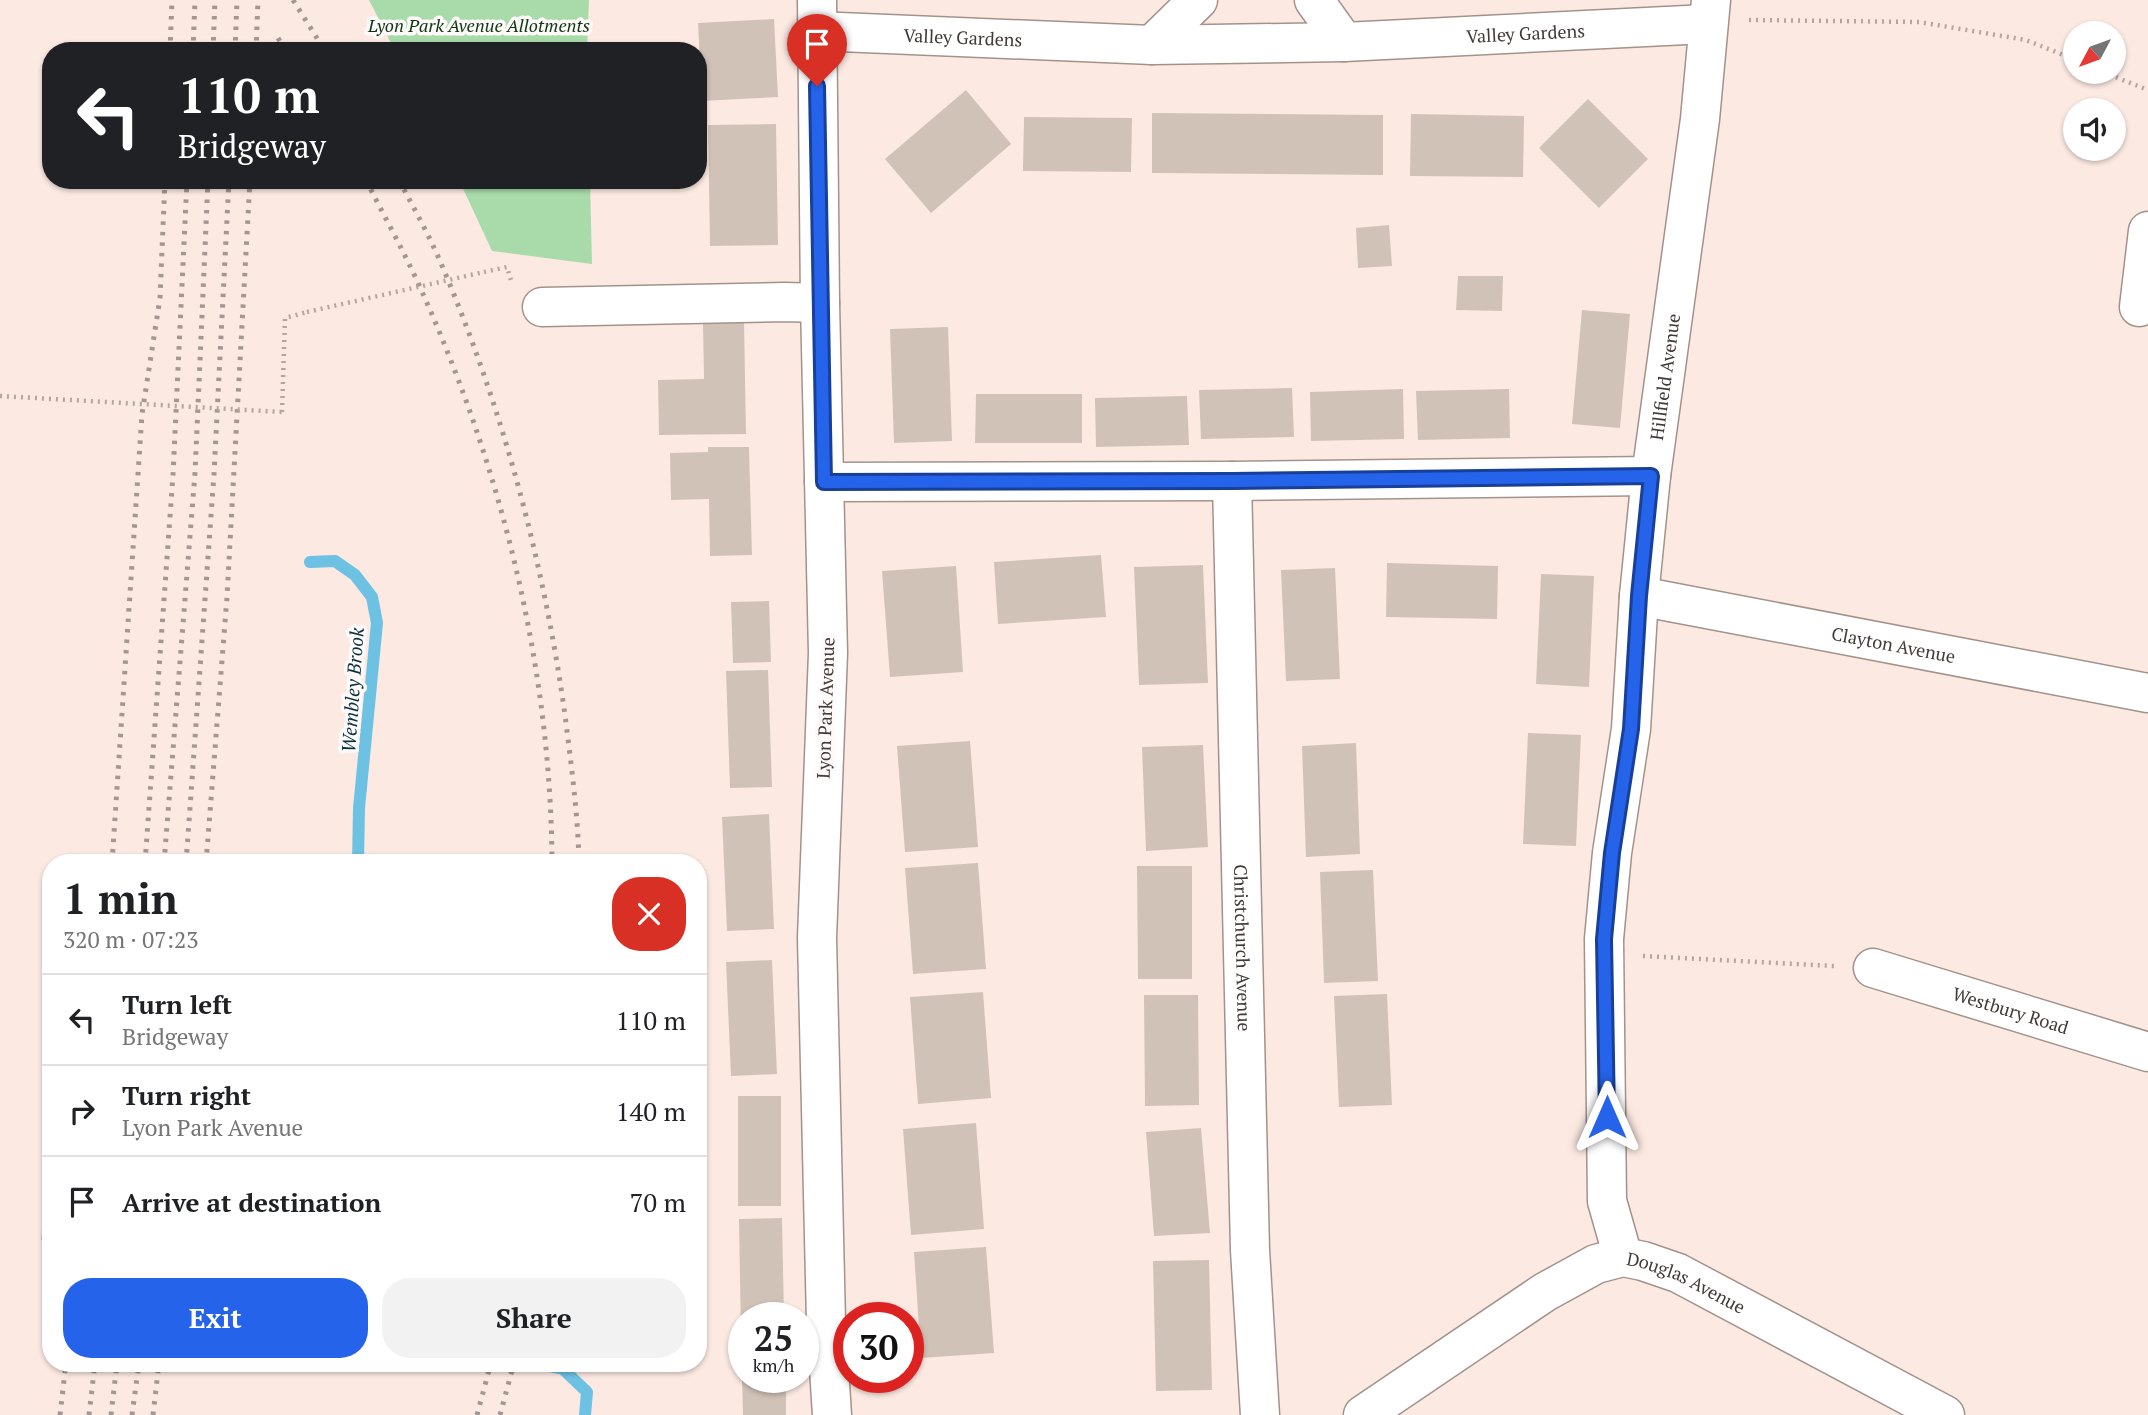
<!DOCTYPE html>
<meta charset="utf-8">
<style>
:root{--surface:#fff;--page:#f2f2f2;--text:#202124;--muted:#757577;--line:#e0e0e0;--accent:#2563eb}
body{margin:0;font-family:"PT Serif",serif;background:var(--page);color:var(--text);height:100vh;display:flex;flex-direction:column;font-size:26px;white-space:nowrap}
*{box-sizing:border-box;margin:0}
p{font-size:23px;color:var(--muted)}
.icon{flex:none;width:38px;height:38px;fill:none;stroke:currentColor;stroke-width:2;stroke-linecap:round;stroke-linejoin:round}
.map{position:relative;flex:1;overflow:hidden}
.sheet{position:absolute;left:42px;top:854px;width:665px;height:518px;display:flex;flex-direction:column;background:var(--surface);border-radius:28px;box-shadow:0 2px 5px #0004}
.sheet>*{flex:none}
.hud{position:absolute;left:42px;top:42px;width:665px;height:147px;border-radius:28px;box-shadow:0 2px 5px #0004;background:#202124;color:#fff;overflow:hidden}
.needle{width:46px;rotate:229deg}
.tools{position:absolute;left:2063px;top:21px;display:grid;gap:14px}
.tools a{display:grid;place-items:center;width:63px;height:63px;border-radius:50%;background:var(--surface);box-shadow:0 2px 5px #0004;font-size:35px}
.speed{position:absolute;left:728px;top:1302px;display:flex;gap:14px;font-size:35px;font-weight:700;text-align:center}
.speed>*{display:grid;place-content:center;width:91px;height:91px;border-radius:50%;background:var(--surface);box-shadow:0 2px 5px #0004;line-height:1}
.speed small{font-size:18px;font-weight:400}
.speed .limit{border:10px solid #d22;background:#fff;color:#111}
.pin{position:absolute;display:grid;place-items:center;width:60px;height:60px;color:#fff;margin:-72px -30px;border-radius:50% 50% 50% 0;rotate:-45deg;box-shadow:0 0 7px #0007}
.pin .icon{rotate:45deg}
.me{position:absolute;width:77px;margin:-38px;rotate:0deg;stroke-linejoin:round;filter:drop-shadow(0 0 5px #0008)}
.turn{display:flex;align-items:center;gap:24px;height:147px;padding:0 21px;font-size:32px}
.turn .icon{width:91px;height:91px;stroke-width:2.5}
.turn b{display:block;font-size:49px;line-height:60px}
.round{display:grid;place-items:center;flex:none;width:74px;height:74px;border-radius:28px;background:var(--page)}
.overview{display:flex;align-items:center;justify-content:space-between;height:119px;padding:0 21px}
h1{font-size:42px;font-weight:700;line-height:52px}
.cta{display:flex;gap:14px;margin-top:auto;padding:14px 21px}
.cta a{flex:1;height:80px;border-radius:28px;background:var(--accent);color:#fff;font-size:28px;font-weight:700;line-height:80px;text-align:center}
.cta a+a{background:var(--page);color:var(--text)}
ul{padding:0;list-style:none}
li{display:flex;align-items:center;gap:21px;height:91px;padding:0 21px;border-top:2px solid var(--line)}
li div{flex:1}
li b{display:block;font-size:26px}
li em{font-style:normal}
.map>svg:first-child{display:block}
.green{fill:#a9dbaa}
.lines{fill:none;stroke-linecap:round;stroke-linejoin:round}
.stream{stroke:#6dc1e3;stroke-width:12}
.building{fill:#d1c2b7}
.minor-casing{stroke:#a3928c;stroke-width:41}
.path{stroke:#b3a59f;stroke-width:4.5;stroke-dasharray:2 5;stroke-linecap:butt}
.minor{stroke:#fff;stroke-width:38}
.rail{stroke:#a49792;stroke-width:5;stroke-dasharray:3.5 7;stroke-linecap:butt}
.path-bridge{stroke:#b3a59f;stroke-width:4.5;stroke-dasharray:2 5;stroke-linecap:butt}
.route-casing{stroke:#184099;stroke-width:18}
.route{stroke:#2563eb;stroke-width:12}
.labels{text-anchor:middle;dominant-baseline:central;stroke-width:7;stroke-linejoin:round;paint-order:stroke}
.park-label{font-size:18px;font-style:italic;fill:#0d3612;stroke:#fefaf9}
.street-label{font-size:18px;fill:#423a38;stroke:#fefaf9}
.water-label{font-size:19px;font-style:italic;fill:#08313f;stroke:#fefaf9}
</style>
<div class="map">
<svg width="2148" height="1415" viewBox="0 0 2148 1415">
<rect width="100%" height="100%" fill="#fceae2"/>
<g class="green">
<path d="M369 0H589L587 51H395Z"/>
<path d="M459 180H590L592 264 492 251Z"/>
</g>
<g class="lines">
<g class="stream">
<path d="M310 562 335 561 355 575 372 597 377 623 359 808 358 863"/>
<path d="M537 1363 563 1369 587 1392 585 1415"/>
</g>
</g>
<g class="building">
<path d="M774 19 778 97 702 101 698 23Z"/>
<path d="M966 90 1011 144 931 213 885 159Z"/>
<path d="M1588 99 1648 159 1599 208 1539 148Z"/>
<path d="M1152 113 1383 115V175L1152 173Z"/>
<path d="M1411 114 1524 116 1523 177 1410 176Z"/>
<path d="M1024 117 1132 118 1131 172 1023 171Z"/>
<path d="M776 124 778 245 710 246 708 125Z"/>
<path d="M1389 225 1392 266 1358 268 1356 228Z"/>
<path d="M1458 276H1503L1502 311 1456 310Z"/>
<path d="M1582 310 1630 314 1620 428 1572 424Z"/>
<path d="M744 322 746 434 659 435 658 380 704 379 703 323Z"/>
<path d="M948 327 952 441 894 443 890 329Z"/>
<path d="M1292 388 1294 437 1201 439 1199 390Z"/>
<path d="M1403 389 1404 439 1311 441 1310 392Z"/>
<path d="M1509 389 1510 438 1418 440 1416 391Z"/>
<path d="M976 394H1082V443H975Z"/>
<path d="M1187 396 1189 445 1096 447 1095 398Z"/>
<path d="M708 447H749L752 555 710 556 709 499 671 500 670 453 708 452Z"/>
<path d="M1101 555 1106 617 998 624 994 562Z"/>
<path d="M1387 563 1498 566 1497 619 1386 617Z"/>
<path d="M1203 565 1208 683 1139 685 1134 567Z"/>
<path d="M956 566 963 672 890 677 882 571Z"/>
<path d="M1335 568 1340 679 1286 681 1281 570Z"/>
<path d="M1541 574 1594 576 1589 687 1536 684Z"/>
<path d="M769 601 771 662 733 663 731 602Z"/>
<path d="M768 670 772 787 730 788 726 671Z"/>
<path d="M1528 733 1581 735 1576 846 1523 844Z"/>
<path d="M970 741 978 847 905 852 897 746Z"/>
<path d="M1356 743 1360 854 1306 857 1302 746Z"/>
<path d="M1203 745 1208 847 1146 851 1142 747Z"/>
<path d="M769 814 774 929 727 931 722 817Z"/>
<path d="M978 863 986 969 913 974 905 868Z"/>
<path d="M1137 866H1192V979H1138Z"/>
<path d="M1373 870 1378 981 1324 983 1320 872Z"/>
<path d="M772 960 777 1074 731 1076 726 962Z"/>
<path d="M983 992 991 1098 918 1104 910 997Z"/>
<path d="M1387 994 1392 1105 1339 1107 1334 996Z"/>
<path d="M1144 995H1198L1199 1105 1145 1106Z"/>
<rect x="738" y="1096" width="43" height="110"/>
<path d="M976 1123 984 1229 911 1235 903 1129Z"/>
<path d="M1201 1128 1210 1233 1154 1236 1146 1132Z"/>
<path d="M46 1188H51V1241L41 1240Z"/>
<path d="M782 1218 784 1318H744V1337H741L739 1219Z"/>
<path d="M986 1247 994 1353 921 1358 914 1252Z"/>
<path d="M1209 1260 1212 1390 1156 1391 1153 1261Z"/>
<path d="M742 1377H786V1415H743Z"/>
</g>
<g class="lines">
<defs>
<g id="minor">
<path d="M817 0 820 303 828 653 817 938 826 1322 832 1415"/>
<path d="M1314 0 1344 42"/>
<path id="s1" d="M816 31 1152 45 1344 42 1707 24"/>
<path d="M1152 45 1198 0"/>
<path d="M542 307 785 302 820 303"/>
<path d="M2139 307 2148 231"/>
<path id="s2" d="M1232 481 1250 1250 1260 1415"/>
<path d="M824 482 1232 481 1651 476"/>
<path id="s3" d="M1639 596 2148 693"/>
<path id="s4" d="M1873 968 2148 1052"/>
<path id="s5" d="M1623 1257 1607 1201 1604 939 1612 853 1631 729 1639 596 1651 476 1700 119 1711 0"/>
<path id="s6" d="M1363 1415 1545 1292 1596 1264 1623 1257 1643 1261 1678 1273 1945 1415"/>
</g>
</defs>
<use href="#minor" class="minor-casing"/>
<g class="path">
<path d="M1749 20 1919 22 2026 40 2076 60"/>
<path d="M2103 72 2148 90"/>
<path d="M484 272 507 267 512 284"/>
<path d="M282 412 285 318 307 312"/>
<path d="M1643 956 1834 966"/>
</g>
<use href="#minor" class="minor"/>
<g class="rail">
<path d="M293 0 325 51"/>
<path d="M278 38 286 51"/>
<path d="M170 51 172 0"/>
<path d="M193 51 195 0"/>
<path d="M213 51 215 0"/>
<path d="M235 51 237 0"/>
<path d="M256 51 258 0"/>
<path d="M366 180C385 218 406 255 423 294 502 471 551 668 552 863"/>
<path d="M399 180C413 207 428 233 440 261 502 406 543 558 565 715 571 763 578 814 579 863"/>
<path d="M112 863 142 414 160 298 165 180"/>
<path d="M145 863 173 475 187 180"/>
<path d="M164 863 195 473 208 180"/>
<path d="M186 863 214 474 229 180"/>
<path d="M206 863 227 597 250 180"/>
<path d="M60 1415 66 1363"/>
<path d="M89 1415 95 1363"/>
<path d="M111 1415 117 1363"/>
<path d="M132 1415 139 1363"/>
<path d="M153 1415 159 1363"/>
<path d="M477 1415 491 1363"/>
<path d="M500 1415 514 1363"/>
</g>
<g class="path-bridge">
<path d="M307 312 484 272"/>
<path d="M0 396 282 412"/>
</g>
</g>
<g class="lines">
<defs>
<path id="route" d="M817 86 824 482 1232 481 1651 476 1639 596 1631 729 1612 853 1604 939 1607 1117"/>
</defs>
<use href="#route" class="route-casing"/>
<use href="#route" class="route"/>
</g>
<g class="labels">
<g class="park-label">
<text x="479" y="25">Lyon Park Avenue Allotments</text>
</g>
<g class="street-label">
<text stroke="none"><textPath href="#s1" startOffset="710">Valley Gardens</textPath></text>
<text stroke="none"><textPath href="#s1" startOffset="147">Valley Gardens</textPath></text>
<text stroke="none"><textPath href="#s5" startOffset="886">Hillfield Avenue</textPath></text>
<text stroke="none"><textPath href="#s3" startOffset="259">Clayton Avenue</textPath></text>
<text transform="translate(825 708) rotate(-88)">Lyon Park Avenue</text>
<text stroke="none"><textPath href="#s2" startOffset="467">Christchurch Avenue</textPath></text>
<text stroke="none"><textPath href="#s4" startOffset="144">Westbury Road</textPath></text>
<text stroke="none"><textPath href="#s6" startOffset="374">Douglas Avenue</textPath></text>
</g>
<g class="water-label">
<text transform="translate(352 690) rotate(-86)">Wembley Brook</text>
</g>
</g>
</svg>
<div class="tools">
<a><svg class="needle" viewBox="-14 -14 28 28"><path d="M0-13l5 13h-10z" fill="#e53935"/><path d="M0 13l5-13h-10z" fill="#757577"/></svg></a>
<a><svg class="icon" aria-label="sound" viewBox="0 0 24 24"><path d="M4 9h4l5-4v14l-5-4H4zM17 9q2 3 0 6"/></svg></a>
</div>
<div class="speed"><div>25<small>km/h</small></div><div class="limit">30</div></div>
<div class="pin" style="left:817px;top:86px;background:#d93025"><svg class="icon" aria-label="arrive" viewBox="0 0 24 24"><path d="M6 21V4h12l-3 4 3 4H6"/></svg></div>
<svg class="me" style="left:1607px;top:1117px" viewBox="-20 -20 40 40"><path d="M0-17L14 15 0 8-14 15z" fill="#2563eb" stroke="#fff" stroke-width="4"/></svg>
<div class="hud">
<div class="turn"><svg class="icon" aria-label="left" viewBox="0 0 24 24"><path d="M17 20v-9H6M10 6l-5 5 5 5"/></svg><div><b>110 m</b>Bridgeway</div></div>
</div>
<section class="sheet">
<div class="overview"><div><h1>1 min</h1><p>320 m · 07:23</p></div><a class="round" style="background:#d93025;color:#fff"><svg class="icon" aria-label="close" viewBox="0 0 24 24"><path d="M6 6l12 12M18 6L6 18"/></svg></a></div>
<ul>
<li><svg class="icon" aria-label="left" viewBox="0 0 24 24"><path d="M17 20v-9H6M10 6l-5 5 5 5"/></svg><div><b>Turn left</b><p>Bridgeway</p></div><em>110 m</em></li>
<li><svg class="icon" aria-label="right" viewBox="0 0 24 24"><path d="M7 20v-9h11M14 6l5 5-5 5"/></svg><div><b>Turn right</b><p>Lyon Park Avenue</p></div><em>140 m</em></li>
<li><svg class="icon" aria-label="arrive" viewBox="0 0 24 24"><path d="M6 21V4h12l-3 4 3 4H6"/></svg><div><b>Arrive at destination</b></div><em>70 m</em></li>
</ul>
<div class="cta"><a>Exit</a><a>Share</a></div>
</section>
</div>
